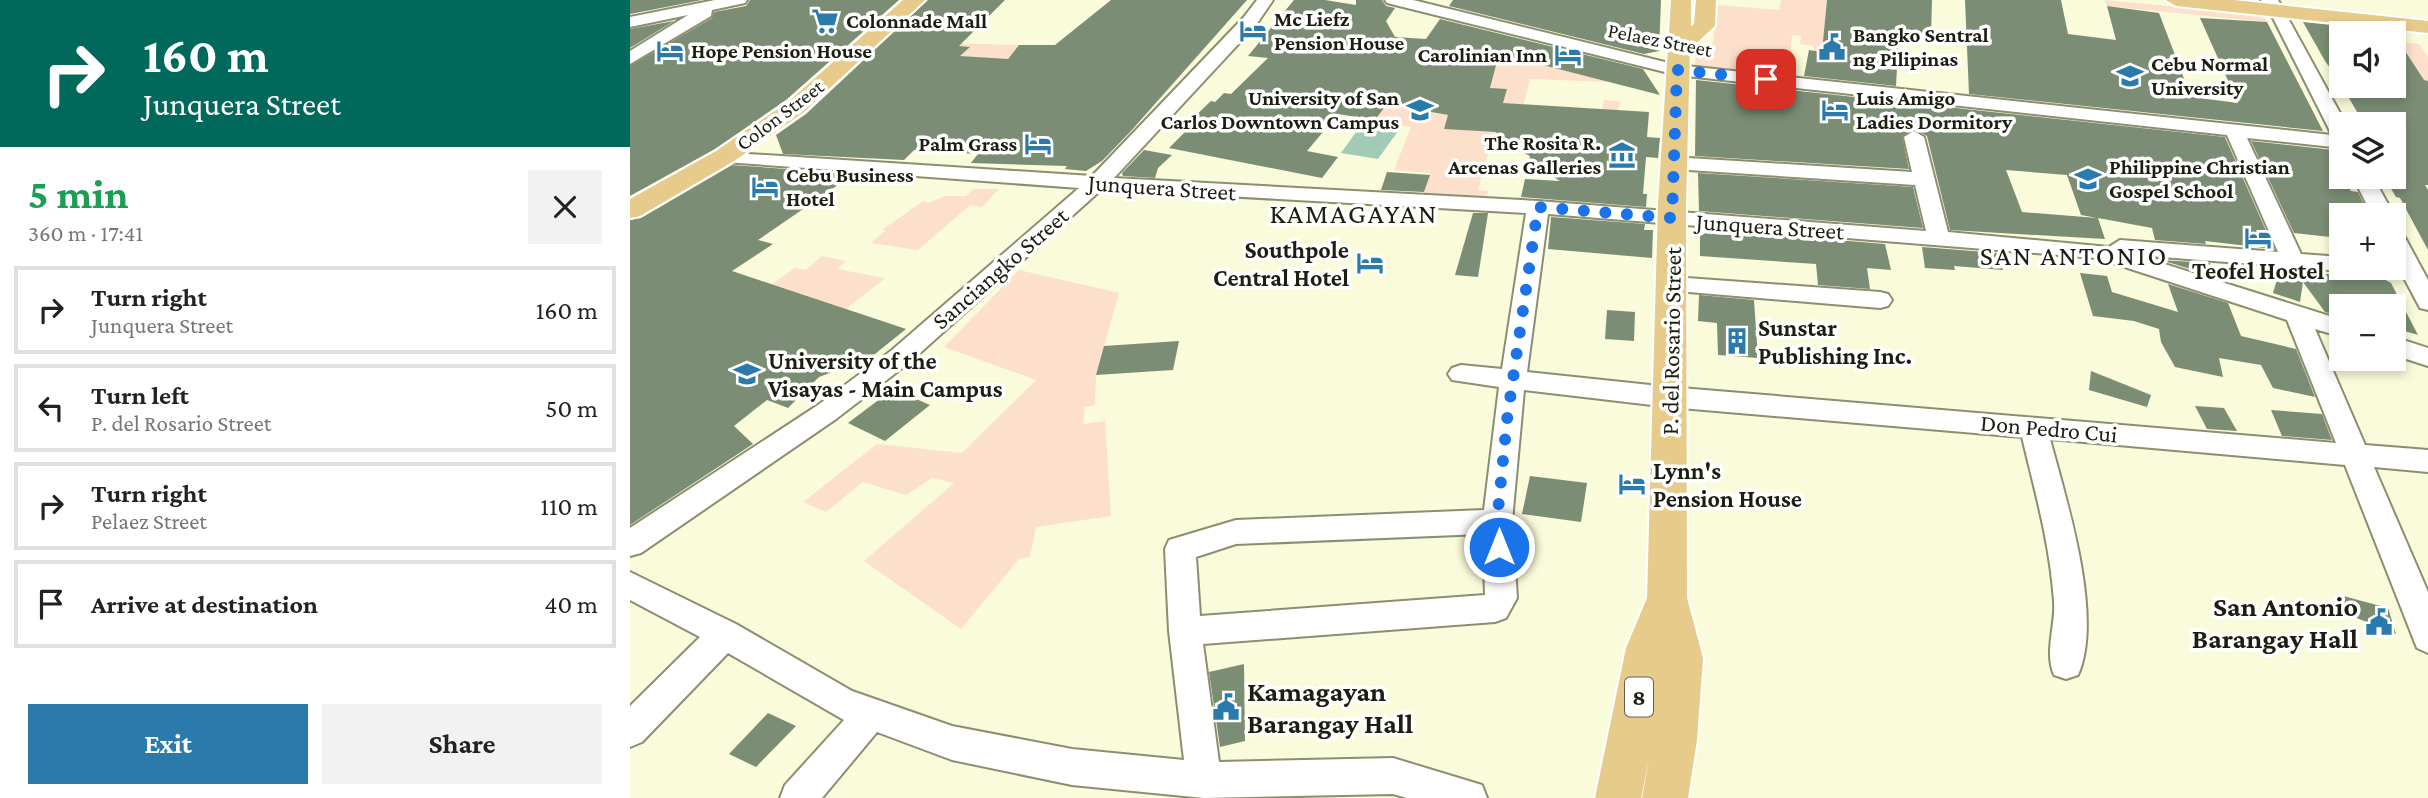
<!DOCTYPE html>
<meta charset="utf-8">
<style>
:root{--surface:#fff;--page:#f2f2f2;--text:#222;--muted:#767676;--line:#e0e0e0;--accent:#2a7bac}
body{margin:0;font-family:"Crimson Pro",serif;background:var(--page);color:var(--text);height:100vh;display:flex;flex-direction:column;font-size:26px;white-space:nowrap}
*{box-sizing:border-box;margin:0}
p{font-size:23px;color:var(--muted)}
.icon{flex:none;width:38px;height:38px;fill:none;stroke:currentColor;stroke-width:2;stroke-linecap:round;stroke-linejoin:round}
.map{position:relative;flex:1;overflow:hidden}
.panel{display:flex;flex-direction:column;background:var(--surface);width:630px}
.panel>*{flex:none}
.banner{background:#00695c;color:#fff;overflow:hidden}
.tools{position:absolute;left:1699px;top:21px;display:grid;gap:14px}
.tools a{display:grid;place-items:center;width:77px;height:77px;border-radius:0px;background:var(--surface);box-shadow:0 4px 10px #0003;font-size:35px}
.pin{position:absolute;display:grid;place-items:center;width:60px;height:60px;color:#fff;margin:-30px;border-radius:14px;box-shadow:0 4px 10px #0006}
.me{position:absolute;width:77px;margin:-38px;rotate:0deg;stroke-linejoin:round;filter:drop-shadow(0 0 5px #0008)}
.turn{display:flex;align-items:center;gap:24px;height:147px;padding:0 28px;font-size:32px}
.turn .icon{width:91px;height:91px;stroke-width:2.5}
.turn b{display:block;font-size:49px;line-height:60px}
.round{display:grid;place-items:center;flex:none;width:74px;height:74px;border-radius:0px;background:var(--page)}
.overview{display:flex;align-items:center;justify-content:space-between;height:119px;padding:0 28px}
h1{font-size:42px;font-weight:700;line-height:52px;color:#1e9e55}
.cta{display:flex;gap:14px;margin-top:auto;padding:14px 28px}
.cta a{flex:1;height:80px;border-radius:0px;background:var(--accent);color:#fff;font-size:28px;font-weight:700;line-height:80px;text-align:center}
.cta a+a{background:var(--page);color:var(--text)}
ul{padding:0;list-style:none}
li{display:flex;align-items:center;gap:21px;height:88px;margin:0 14px 10px;padding:0 14px;border:4px solid var(--line);border-radius:0px}
li div{flex:1}
li b{display:block;font-size:26px}
li em{font-style:normal}
main{display:flex;flex:1;min-height:0}
.map>svg:first-child{display:block}
.green{fill:#fce0cb}
.water{fill:#a1cbb6}
.building{fill:#7b8d74;fill-rule:evenodd}
.lines{fill:none;stroke-linecap:round;stroke-linejoin:round}
.minor-casing{stroke:#8c8e70;stroke-width:4}
.major-casing{stroke:#fff;stroke-width:4}
.minor{fill:#fff;fill-rule:evenodd}
.major{fill:#e6cb8b;fill-rule:evenodd}
.route{stroke:#1a73e8;stroke-width:12;stroke-dasharray:0 21.6}
.labels{text-anchor:middle;dominant-baseline:central;stroke-width:7;stroke-linejoin:round;paint-order:stroke}
.far-poi-label{font-size:21px;font-weight:bold;fill:#1d1e12;stroke:#fff;text-anchor:start}
.far-street-label{font-size:21px;fill:#1d1e12;stroke:#fff}
.shield{fill:#fff;stroke:#616259;stroke-width:2}
.shield-label{font-size:23px;font-weight:bold;fill:#1d1e12}
.street-label{font-size:24px;fill:#1d1e12;stroke:#fff}
.poi-label{font-size:24px;font-weight:bold;fill:#1d1e12;stroke:#fff;text-anchor:start}
.quarter-label{font-size:28px;letter-spacing:2px;fill:#1d1e12;stroke:#fff}
.near-poi-label{font-size:28px;font-weight:bold;fill:#1d1e12;stroke:#fff;text-anchor:end}
</style>
<main>
<section class="panel">
<div class="banner">
<div class="turn"><svg class="icon" aria-label="right" viewBox="0 0 24 24"><path d="M7 20v-9h11M14 6l5 5-5 5"/></svg><div><b>160 m</b>Junquera Street</div></div>
</div>
<div class="overview"><div><h1>5 min</h1><p>360 m · 17:41</p></div><a class="round"><svg class="icon" aria-label="close" viewBox="0 0 24 24"><path d="M6 6l12 12M18 6L6 18"/></svg></a></div>
<ul>
<li><svg class="icon" aria-label="right" viewBox="0 0 24 24"><path d="M7 20v-9h11M14 6l5 5-5 5"/></svg><div><b>Turn right</b><p>Junquera Street</p></div><em>160 m</em></li>
<li><svg class="icon" aria-label="left" viewBox="0 0 24 24"><path d="M17 20v-9H6M10 6l-5 5 5 5"/></svg><div><b>Turn left</b><p>P. del Rosario Street</p></div><em>50 m</em></li>
<li><svg class="icon" aria-label="right" viewBox="0 0 24 24"><path d="M7 20v-9h11M14 6l5 5-5 5"/></svg><div><b>Turn right</b><p>Pelaez Street</p></div><em>110 m</em></li>
<li><svg class="icon" aria-label="arrive" viewBox="0 0 24 24"><path d="M6 21V4h12l-3 4 3 4H6"/></svg><div><b>Arrive at destination</b></div><em>40 m</em></li>
</ul>
<div class="cta"><a>Exit</a><a>Share</a></div>
</section>
<div class="map">
<svg width="1798" height="798" viewBox="0 0 1798 798">
<rect width="100%" height="100%" fill="#f9fbda"/>
<g class="green">
<path d="M1151 0H1197L1195 22 1202 53 1184 51V46L1170 44 1171 36 1162 35 1159 74 1065 66 1066 52 1083 42 1087 5 1149 10Z"/>
<path d="M1475 0 1633 15 1637 22 1477 6Z"/>
<path d="M1764 41 1789 44 1798 57V81L1794 80Z"/>
<path d="M320 43 389 45 377 60 330 56 339 47 317 46Z"/>
<path d="M869 54 981 82 900 79 892 112 971 117 974 100 990 101 986 122 872 136V142H861L848 190 858 191 857 197 794 194 800 173 764 170 781 127 745 120 757 104 818 115 814 129 849 131 873 105 876 90 860 88Z"/>
<path d="M343 189H369L352 207 340 205 288 250 241 243 256 230H252L293 201 299 203 315 196H336Z"/>
<path d="M192 256 216 261 207 269 255 278 216 309 142 284 165 268 176 270Z"/>
<path d="M389 270 489 293 466 375 465 405 455 407 453 424 475 421 481 516 406 527 400 557 389 559 331 629 234 561 324 483 302 478 276 495 233 482 196 512 173 502 247 444 332 453 406 380 314 347Z"/>
</g>
<path class="water" d="M734 121 771 127 748 159 711 153Z"/>
<g class="building">
<path d="M0 0H72L0 14Z"/>
<path d="M120 0H269L156 100 85 149 0 196V66L82 18 84 12 116 6Z"/>
<path d="M298 0H375L329 46 340 47 330 56 378 59 389 45H425L481 0H617L501 131 472 161 456 171 435 169 437 166 341 163 348 154 284 150 274 160 153 154 146 135 176 114Z"/>
<path d="M664 0H695L726 5V0H752L756 6 765 8 756 21 765 37 796 39 810 19 1013 69 1030 95 869 54 860 88 877 89 873 103 1019 112 1017 137 1030 138 1028 158 1016 157 1013 194H1017L1016 207 891 197 895 179 930 181 899 161 900 156 875 145 866 132 814 129 818 115 757 104 745 120 708 114 677 151 708 157 692 178 539 148 564 123 559 122 581 101 585 102 594 93 601 94 638 58 618 56Z"/>
<path d="M823 0H1031L1029 51 1014 54 819 6Z"/>
<path d="M1197 0H1302L1301 34 1269 31 1266 86 1174 76 1179 50 1192 52Z"/>
<path d="M1335 0H1431L1438 34 1486 40 1477 6 1529 13 1561 97 1608 103 1570 18 1637 22 1693 131 1339 94Z"/>
<path d="M44 21 0 48V29Z"/>
<path d="M1673 22 1712 26V85L1695 61Z"/>
<path d="M1764 34 1794 80 1798 81V185H1795L1798 190V250L1770 198 1766 197 1754 177H1774L1764 157V124H1734L1712 86H1764Z"/>
<path d="M1066 80 1595 137 1644 249 1575 241 1576 244 1525 240 1522 228 1468 218 1475 239 1320 230 1297 136 1285 129 1272 136 1279 169 1065 156ZM1376 170 1437 175 1451 215 1467 218 1392 212Z"/>
<path d="M1621 141 1703 150 1706 156 1702 155 1712 177 1721 191 1728 192 1739 215H1712V223L1699 222 1709 238 1664 233Z"/>
<path d="M514 150 542 155 528 168 525 178 493 176 492 173Z"/>
<path d="M102 165 224 174 128 240 143 244 102 271 276 329 240 358 228 353 205 371 189 377 158 408 137 400 104 426 123 444 0 525V220L11 218Z"/>
<path d="M757 172 800 175 794 192 751 190Z"/>
<path d="M1068 173 1283 187 1293 228 1069 211Z"/>
<path d="M843 213H858L848 277 825 275Z"/>
<path d="M921 217 1015 224 1014 230H1023L1022 258 918 249Z"/>
<path d="M1082 230 1255 244 1261 270 1237 268 1240 289 1188 285 1186 264 1070 256V236Z"/>
<path d="M1292 247 1368 253 1373 270 1324 266 1325 270 1295 268Z"/>
<path d="M1531 260 1580 263 1583 276Z"/>
<path d="M1650 269 1661 272 1750 277 1761 283 1788 335 1764 328V306H1712V314H1702L1695 312 1673 282 1670 302 1643 293Z"/>
<path d="M1450 273 1477 276 1482 292 1548 312 1538 284 1598 303 1611 336 1666 349 1685 397 1643 388 1631 365 1589 358 1593 377 1545 367 1531 342 1529 329 1504 321 1463 316Z"/>
<path d="M1069 295 1124 300 1128 358 1088 355 1087 323 1068 321Z"/>
<path d="M977 310 1005 312 1004 341 975 339Z"/>
<path d="M549 341 543 370 466 375 474 346Z"/>
<path d="M1461 371 1521 395 1517 407 1459 390Z"/>
<path d="M263 389 300 405 255 441 218 423Z"/>
<path d="M1565 406 1594 408 1607 431 1577 429Z"/>
<path d="M1641 410 1692 414 1702 440 1652 436Z"/>
<path d="M900 476 957 483 951 522 892 514Z"/>
<path d="M1706 594 1758 608 1766 634 1707 610Z"/>
<path d="M614 664 615 741 590 747 579 672Z"/>
<path d="M138 713 166 726 126 767 99 754Z"/>
</g>
<g class="lines">
<defs>
<g id="minor">
<path d="M85 0H117L115 3 82 10 81 16 0 64V51L58 15 0 27V17Z"/>
<path d="M627 0H643L626 25 484 178 908 201 1296 231 1285 185 1043 169 1033 163 1043 157 1282 172 1274 137 1284 131 1294 137 1318 232 1479 247 1490 240 1648 252 1597 135 1047 75 757 3 755 0H783L1047 65 1702 135 1640 12 1631 0H1648L1716 124H1712V148L1617 138 1671 254 1712 257V268H1721L1712 271 1506 255 1712 320V337L1685 329 1735 445 1798 450V472L1744 467 1798 592V653L1787 648 1715 465 1420 439C1436 499 1474 617 1448 675L1436 679 1424 675C1414 652 1426 625 1424 601 1420 544 1405 491 1392 437L1039 407 894 390 882 521 887 598 876 618 865 622 573 644 589 762 763 758 852 785 857 798H777L763 794 574 798 442 785 322 760 247 732 192 798H150L155 785 214 720 98 653 12 742 0 747V706L70 637 0 600V572L106 624 222 691 322 726 442 749 554 760 539 631 535 549 539 540 606 520 854 510 869 387 822 380 818 374 822 368 831 365 872 369 896 213 472 189 280 362 206 419 11 553 0 556V528L188 405 262 350 449 188 95 162 85 156 88 152 462 176 614 17ZM918 214 1467 258 1657 320 1706 443 1039 387 897 372ZM853 534 855 595 570 616 566 557 606 544Z"/>
<path d="M1723 177H1743L1764 215H1742Z"/>
<path d="M1764 230 1772 232 1798 280V310L1790 308 1764 259Z"/>
<path d="M1043 277 1250 292 1258 294 1262 300 1258 306 1250 308 1035 290 1031 285 1035 280Z"/>
<path d="M1764 337 1798 348V366L1764 355Z"/>
</g>
<g id="major">
<path d="M273 0H295L174 112 104 161 10 216 0 218V199L86 151 158 102Z"/>
<path d="M1041 0H1061V26L1064 24 1066 0H1086L1085 26 1060 49 1056 204 1057 598 1073 658 1067 740 1058 798H1012L1019 759 1011 798H965L996 648 1017 598 1028 204Z"/>
<path d="M1536 0H1604L1798 21V33L1546 6Z"/>
</g>
</defs>
<use href="#minor" class="minor-casing"/>
<use href="#major" class="major-casing"/>
<use href="#minor" class="minor"/>
<use href="#major" class="major"/>
</g>
<g class="lines">
<path class="route" d="M869 547 867 521 877 420 908 207 1042 218 1047 70 1136 79"/>
</g>
<defs>
<symbol id="supermarket-bare" viewBox="-9 -9 18 18"><path d="M-6-5.5h2.5l.6 2H6L4.5 2H-2.5L-4.4-4H-6ZM-1.5 3.2a1.3 1.3 0 1 0 .1 0ZM3 3.2a1.3 1.3 0 1 0 .1 0Z" fill="#2a7bac" stroke="#fff" stroke-width="2.5" paint-order="stroke"/></symbol>
<symbol id="hotel-bare" viewBox="-9 -9 18 18"><path d="M-6-4.5h1.5V1H6V5H4.5V3h-9V5H-6ZM-4 0a1.8 1.8 0 1 1 3.6 0ZM.5 0V-2.5h3Q6-2.5 6 0Z" fill="#2a7bac" stroke="#fff" stroke-width="2.5" paint-order="stroke"/></symbol>
<symbol id="civic-bare" viewBox="-9 -9 18 18"><path d="M-.6-6.5H3V-4.5H.6V-3L4-1V1h2V6H-6V1h2V-1L-.6-3ZM-1.2 2.5V6h2.4V2.5Z" fill="#2a7bac" stroke="#fff" stroke-width="2.5" paint-order="stroke"/></symbol>
<symbol id="university-bare" viewBox="-9 -9 18 18"><path d="M0-5L7-2L0 1L-7-2ZM-4 1L0 2.5L4 1V4Q0 6-4 4Z" fill="#2a7bac" stroke="#fff" stroke-width="2.5" paint-order="stroke"/></symbol>
<symbol id="museum-bare" viewBox="-9 -9 18 18"><path d="M0-6L6-3V-2H-6V-3ZM-5-1h2V3h-2ZM-1-1h2V3h-2ZM3-1h2V3H3ZM-6 4H6V6H-6Z" fill="#2a7bac" stroke="#fff" stroke-width="2.5" paint-order="stroke"/></symbol>
<symbol id="school-bare" viewBox="-9 -9 18 18"><path d="M0-5L7-2L0 1L-7-2ZM-4 1L0 2.5L4 1V4Q0 6-4 4Z" fill="#2a7bac" stroke="#fff" stroke-width="2.5" paint-order="stroke"/></symbol>
<symbol id="building-bare" viewBox="-9 -9 18 18"><path d="M-4-6H4V6H1V3H-1V6H-4ZM-2.5-4.3h1.7v1.8h-1.7ZM.8-4.3h1.7v1.8H.8ZM-2.5-1h1.7V.8h-1.7ZM.8-1h1.7V.8H.8Z" fill="#2a7bac" stroke="#fff" stroke-width="2.5" paint-order="stroke"/></symbol>
</defs>
<g fill-rule="evenodd">
<use href="#supermarket-bare" x="176" y="2" width="38" height="38"/>
<use href="#hotel-bare" x="604" y="12" width="38" height="38"/>
<use href="#civic-bare" x="1183" y="28" width="38" height="38"/>
<use href="#hotel-bare" x="21" y="32" width="38" height="38"/>
<use href="#hotel-bare" x="919" y="36" width="38" height="38"/>
<use href="#university-bare" x="1481" y="57" width="38" height="38"/>
<use href="#university-bare" x="771" y="91" width="38" height="38"/>
<use href="#hotel-bare" x="1186" y="91" width="38" height="38"/>
<use href="#hotel-bare" x="389" y="125" width="38" height="38"/>
<use href="#museum-bare" x="973" y="136" width="38" height="38"/>
<use href="#school-bare" x="1439" y="160" width="38" height="38"/>
<use href="#hotel-bare" x="116" y="168" width="38" height="38"/>
<use href="#hotel-bare" x="1609" y="219" width="38" height="38"/>
<use href="#hotel-bare" x="721" y="244" width="38" height="38"/>
<use href="#building-bare" x="1088" y="322" width="38" height="38"/>
<use href="#university-bare" x="98" y="355" width="38" height="38"/>
<use href="#hotel-bare" x="983" y="465" width="38" height="38"/>
<use href="#civic-bare" x="1730" y="603" width="38" height="38"/>
<use href="#civic-bare" x="577" y="688" width="38" height="38"/>
</g>
<g class="labels">
<g class="far-poi-label">
<text x="644" y="19">Mc Liefz<tspan x="644" dy="24">Pension House</tspan></text>
<text x="216" y="21">Colonnade Mall</text>
<text x="1223" y="35">Bangko Sentral<tspan x="1223" dy="24">ng Pilipinas</tspan></text>
<text x="61" y="51">Hope Pension House</text>
<text x="917" y="55" text-anchor="end">Carolinian Inn</text>
<text x="1521" y="64">Cebu Normal<tspan x="1521" dy="24">University</tspan></text>
<text x="769" y="98" text-anchor="end">University of San<tspan x="769" dy="24">Carlos Downtown Campus</tspan></text>
<text x="1226" y="98">Luis Amigo<tspan x="1226" dy="24">Ladies Dormitory</tspan></text>
<text x="971" y="143" text-anchor="end">The Rosita R.<tspan x="971" dy="24">Arcenas Galleries</tspan></text>
<text x="387" y="144" text-anchor="end">Palm Grass</text>
<text x="1479" y="167">Philippine Christian<tspan x="1479" dy="24">Gospel School</tspan></text>
<text x="156" y="175">Cebu Business<tspan x="156" dy="24">Hotel</tspan></text>
</g>
<g class="far-street-label">
<text transform="translate(1030 40) rotate(11)">Pelaez Street</text>
<text transform="translate(150 115) rotate(-37)">Colon Street</text>
</g>
<rect class="shield" x="995" y="677.5" width="28" height="39" rx="5"/>
<g class="shield-label">
<text x="1009" y="697">8</text>
</g>
<g class="street-label">
<text transform="translate(532 187) rotate(4)">Junquera Street</text>
<text transform="translate(1140 226) rotate(4)">Junquera Street</text>
<text transform="translate(370 268) rotate(-41)">Sanciangko Street</text>
<text transform="translate(1041 341) rotate(-89)">P. del Rosario Street</text>
<text transform="translate(1419 428) rotate(5)">Don Pedro Cui</text>
</g>
<g class="poi-label">
<text x="719" y="249" text-anchor="end">Southpole<tspan x="719" dy="28">Central Hotel</tspan></text>
<text x="1628" y="270" text-anchor="middle">Teofel Hostel</text>
<text x="1128" y="327">Sunstar<tspan x="1128" dy="28">Publishing Inc.</tspan></text>
<text x="138" y="360">University of the<tspan x="138" dy="28">Visayas - Main Campus</tspan></text>
<text x="1023" y="470">Lynn's<tspan x="1023" dy="28">Pension House</tspan></text>
</g>
<g class="quarter-label">
<text x="724" y="213">KAMAGAYAN</text>
<text x="1444" y="255">SAN ANTONIO</text>
</g>
<g class="near-poi-label">
<text x="1728" y="606">San Antonio<tspan x="1728" dy="32">Barangay Hall</tspan></text>
<text x="617" y="691" text-anchor="start">Kamagayan<tspan x="617" dy="32">Barangay Hall</tspan></text>
</g>
</g>
</svg>
<div class="tools">
<a><svg class="icon" aria-label="sound" viewBox="0 0 24 24"><path d="M4 9h4l5-4v14l-5-4H4zM17 9q2 3 0 6"/></svg></a>
<a><svg class="icon" aria-label="layers" viewBox="0 0 24 24"><path d="M12 4l9 5-9 5-9-5zM3 14l9 5 9-5"/></svg></a>
<a>+</a>
<a>−</a>
</div>
<div class="pin" style="left:1136px;top:79px;background:#d93025"><svg class="icon" aria-label="arrive" viewBox="0 0 24 24"><path d="M6 21V4h12l-3 4 3 4H6"/></svg></div>
<svg class="me" style="left:869px;top:547px" viewBox="-20 -20 40 40"><circle r="17" fill="#1a73e8" stroke="#fff" stroke-width="3"/><path d="M0-11L8 9 0 5-8 9z" fill="#fff"/></svg>
</div>
</main>
